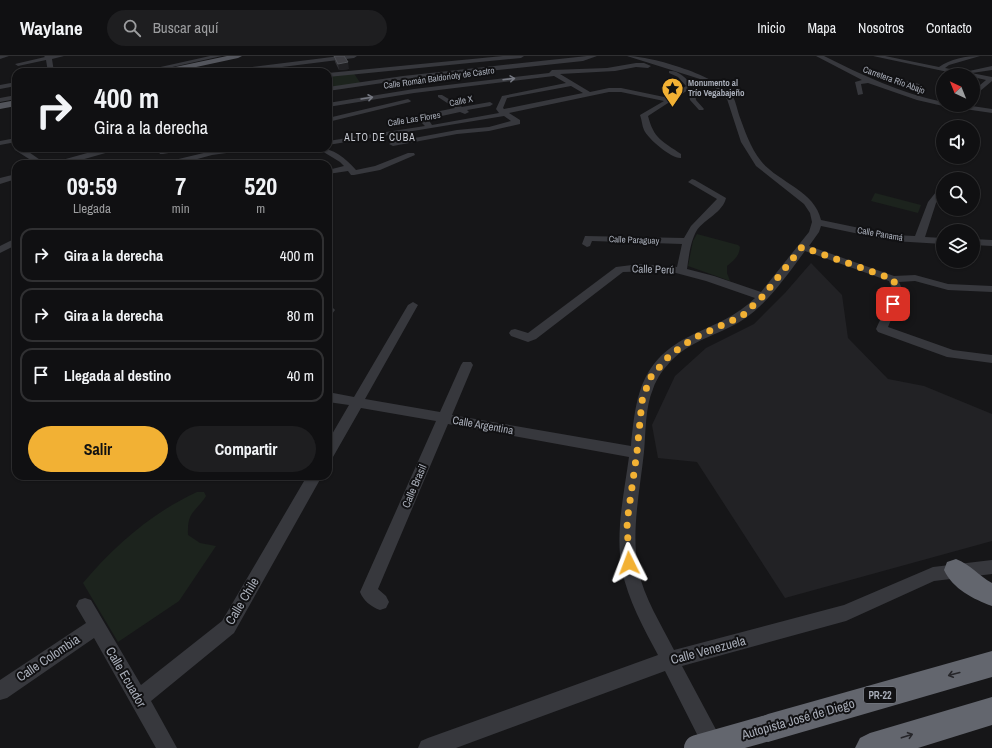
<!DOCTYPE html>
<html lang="es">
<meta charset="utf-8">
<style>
:root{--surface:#101012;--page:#1e1e20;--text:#f1f3f6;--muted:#9c9d9f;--line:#303032;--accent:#f2b134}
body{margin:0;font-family:"Archivo Narrow",sans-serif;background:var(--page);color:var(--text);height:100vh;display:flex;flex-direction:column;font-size:15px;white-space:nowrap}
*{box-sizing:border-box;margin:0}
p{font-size:13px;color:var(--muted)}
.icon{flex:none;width:22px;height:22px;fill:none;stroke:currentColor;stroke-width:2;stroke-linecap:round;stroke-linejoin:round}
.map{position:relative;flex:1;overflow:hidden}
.sheet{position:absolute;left:12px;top:104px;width:320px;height:320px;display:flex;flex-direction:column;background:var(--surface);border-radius:12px;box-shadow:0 1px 3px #0004,0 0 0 1px var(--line)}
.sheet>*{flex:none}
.top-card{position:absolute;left:12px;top:12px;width:320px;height:84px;border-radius:12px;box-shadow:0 1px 3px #0004,0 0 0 1px var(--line);background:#101012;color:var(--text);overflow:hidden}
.needle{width:26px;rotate:317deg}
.tools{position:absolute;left:936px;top:12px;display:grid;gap:8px}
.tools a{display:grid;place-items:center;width:44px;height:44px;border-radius:50%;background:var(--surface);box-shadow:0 1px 3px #0004,0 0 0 1px var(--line);font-size:20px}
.pin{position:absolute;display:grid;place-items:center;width:34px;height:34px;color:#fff;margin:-17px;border-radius:8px;box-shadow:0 2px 6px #0006}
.me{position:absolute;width:44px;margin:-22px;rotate:357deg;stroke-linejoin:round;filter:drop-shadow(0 0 3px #0008)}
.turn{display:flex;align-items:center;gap:14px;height:84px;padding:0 16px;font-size:18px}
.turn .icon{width:52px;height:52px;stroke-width:2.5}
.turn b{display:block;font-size:28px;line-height:34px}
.eta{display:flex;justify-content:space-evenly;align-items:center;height:68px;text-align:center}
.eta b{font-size:24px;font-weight:700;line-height:28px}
.primary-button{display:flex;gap:8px;margin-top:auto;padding:8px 16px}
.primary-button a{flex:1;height:46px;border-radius:24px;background:var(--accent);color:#111;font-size:16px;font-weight:700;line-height:46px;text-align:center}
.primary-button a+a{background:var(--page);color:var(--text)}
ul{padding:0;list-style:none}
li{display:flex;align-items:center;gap:12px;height:54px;margin:0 8px 6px;padding:0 8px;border:2px solid var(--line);border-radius:12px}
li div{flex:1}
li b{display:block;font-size:15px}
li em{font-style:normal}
header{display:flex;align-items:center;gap:24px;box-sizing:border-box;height:56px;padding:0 20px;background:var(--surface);border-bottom:1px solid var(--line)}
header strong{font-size:19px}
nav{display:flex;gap:22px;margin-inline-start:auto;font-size:14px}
.search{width:280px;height:36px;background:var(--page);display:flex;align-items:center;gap:10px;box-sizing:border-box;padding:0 14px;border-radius:22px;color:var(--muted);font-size:15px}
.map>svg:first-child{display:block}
.built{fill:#222225}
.green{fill:#1c231d}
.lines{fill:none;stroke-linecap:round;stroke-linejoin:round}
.minor{fill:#37383d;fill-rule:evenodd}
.major{fill:#53555c;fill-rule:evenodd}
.highway{fill:#63666e;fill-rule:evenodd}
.highway-bridge{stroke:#63666e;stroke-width:26}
.wall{fill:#323236}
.shaded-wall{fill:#212124}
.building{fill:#3f3f44;stroke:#4f5156}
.oneway{stroke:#757881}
.oneway2{stroke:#26262a}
.route{stroke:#f2b134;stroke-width:7;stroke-dasharray:0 12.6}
.labels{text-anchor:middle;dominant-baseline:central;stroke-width:4;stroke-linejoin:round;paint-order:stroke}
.far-street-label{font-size:9px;fill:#a8adb8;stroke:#111113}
.far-poi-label{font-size:9px;font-weight:bold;fill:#a8adb8;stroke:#111113;text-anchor:start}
.far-neighbourhood-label{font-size:10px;letter-spacing:1px;fill:#c9ccd4;stroke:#111113}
.shield{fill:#111113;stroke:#7b7e86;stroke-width:1}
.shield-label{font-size:10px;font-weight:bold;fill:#a8adb8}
.street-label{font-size:11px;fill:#a8adb8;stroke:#111113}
.near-street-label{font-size:13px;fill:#a8adb8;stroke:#111113}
</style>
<header>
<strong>Waylane</strong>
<div class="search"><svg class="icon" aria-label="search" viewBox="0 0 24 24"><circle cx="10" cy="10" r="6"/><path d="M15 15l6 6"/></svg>Buscar aquí</div>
<nav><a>Inicio</a><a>Mapa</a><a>Nosotros</a><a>Contacto</a></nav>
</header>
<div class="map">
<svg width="992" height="692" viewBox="0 0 992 692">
<rect width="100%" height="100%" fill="#161618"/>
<path class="built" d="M811 207 842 239 848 282 888 323 924 330 992 358V485L785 542 697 406 658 402 652 369 675 320 706 292 754 268 785 237Z"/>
<g class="green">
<path d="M353 16 361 28 328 32V19Z"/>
<path d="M875 137 921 149 918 157 871 145Z"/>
<path d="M697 178 738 189 740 191C739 201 734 204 727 210V217L730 225 688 210 693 185Z"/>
<path d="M197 436H204L206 440C195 457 187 455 188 479L200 487 216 490 179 545 118 586 83 527C114 490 153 456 197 436Z"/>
</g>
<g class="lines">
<g class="minor">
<path d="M0 0H9L0 3Z"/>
<path d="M44 0H64L52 3 54 16H48L46 4 18 10 15 8 45 1Z"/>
<path d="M210 0H222L150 16H138Z"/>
<path d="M340 0H357L354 2 243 16H226L229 14Z"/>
<path d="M503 0H524L521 2 328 21V17Z"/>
<path d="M587 0H597L583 5 403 24 328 35V31L403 20Z"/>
<path d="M627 0C652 0 719 20 733 41 736 46 737 53 739 59 745 75 750 91 761 105 778 126 815 135 821 164L893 179 915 180 928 146 940 131 943 130V138L936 147 925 181 943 182V188L893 185 821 170 819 176 809 190 894 220 915 219 948 228 992 230V236L948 234 915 225 899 226 903 235 888 271 953 294 992 299V307L947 301 878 276 876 273 893 235 889 225 805 195C787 219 769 246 744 263 722 278 693 283 673 303 665 311 657 321 653 333 645 352 646 375 644 396 640 434 631 474 638 513 644 542 661 568 674 594L844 549 933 511 992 504V518L934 525 846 565 682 610 721 683 724 690 723 692H704L665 615 456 692H418L421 685 428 682 658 599C644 573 628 544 622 514 615 477 624 438 629 401L448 368 378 533 386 540 389 546 386 552 380 554C371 551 363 544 360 536L436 365 361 352 333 401 328 402V385L349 349 328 346V336L354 341 408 249 413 246 418 249 365 343 440 356 461 309 463 306H471L473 309 452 359 631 390C636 340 640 304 692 279 715 268 737 260 755 242L706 225 676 217 658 215 623 216 536 283 528 286 511 280 509 277 511 274 515 273 528 277 616 211 640 208 677 211 682 188 592 185 590 190 587 191 582 188 585 180 684 182 691 170 717 143 688 126 692 123 695 124 726 142C723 156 705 163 697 174 690 186 689 200 687 213L714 220 761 236 809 176 812 166 810 157 804 148 756 110 741 86 727 43 711 28 700 23Z"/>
<path d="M816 0H824C862 19 900 37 943 46V49H946L943 50 917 44 868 27 861 28 863 38 858 39 855 26 862 24Z"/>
<path d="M873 0H885L939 11C950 3 966 0 980 0L949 9 945 12 992 21V25L973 41V35L986 24 973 21V19H962Z"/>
<path d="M636 7H644L651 10 648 12 636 11 615 15 560 18 590 36 609 32H621L669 42 686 30 678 21 669 17V15C679 14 685 22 692 28H700V30L694 32 696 44 704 53 703 54H699L690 44 688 34 648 60C654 83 662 85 681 98V102C672 103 648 83 644 74 642 70 642 64 640 59L664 45 621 36H609L509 57 520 64V68L489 75 457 78 393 90 389 88 393 86 457 74 489 71 511 65 504 60 328 89V85L425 70 420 65 421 60 430 57 455 52 438 41V39H442L462 51 490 46 493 48 490 50 467 54 469 56 465 58 460 56 428 63 432 69 499 57 496 53 502 40 566 27 554 20 414 37 328 51V47L414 33 549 17 552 14 607 12ZM571 30 583 37 504 53 503 52 507 42Z"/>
<path d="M992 10V14L972 17 969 15Z"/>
<path d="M888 22C896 24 917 26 921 29 913 35 895 28 886 25V23Z"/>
<path d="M16 26V30L0 33V29Z"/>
<path d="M16 39V43L0 46V42Z"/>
<path d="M408 43 411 45 410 46 328 66V62Z"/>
<path d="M948 49H965L992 53V57L951 51Z"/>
<path d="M16 82V86L0 89V85Z"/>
<path d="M16 90V92H23L46 108H37L15 94 14 92Z"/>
<path d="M105 92H117L116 94 67 108H54L55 106Z"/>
<path d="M156 92 165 93 186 92 185 94 163 98H160Z"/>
<path d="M231 92H252L248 94 212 99 179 108H165L166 106 212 95Z"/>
<path d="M317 92C334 92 345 102 356 114L375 110 408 97H414L415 99 380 114 354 119H351L348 115 328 118V114L344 110 340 106Z"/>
<path d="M16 118V123L0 128V122Z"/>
<path d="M16 182V189L0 197V190Z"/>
<path d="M973 183 992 184V190L973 189Z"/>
<path d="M328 251 333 252 335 254 332 258 328 259Z"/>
<path d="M307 420H322L234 577 151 645 177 692H156L94 582 7 642 0 644V624L86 567 76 550 79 544 85 542 91 544 141 629 222 565Z"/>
</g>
<g class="major">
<path d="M227 0H242L238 2 173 16H157L161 14Z"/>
<path d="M16 44V50L0 53V47Z"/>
</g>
<g class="highway">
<path d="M956 503C970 508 979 520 992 527V550C973 543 953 533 944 514L947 506Z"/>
<path d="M992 595V621L768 686 758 682 754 672 758 662 768 658Z"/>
<path d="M992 641V669L918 692H855L860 682 870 677Z"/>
</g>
<path class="highway-bridge" d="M697 692 768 672"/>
</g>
<path class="wall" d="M334 0 349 13 339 14 335 6Z"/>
<path class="shaded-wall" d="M348 6 349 13 339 14 338 8Z"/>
<path class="building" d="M334 0H344L348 6 338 8Z"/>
<defs><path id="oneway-shaft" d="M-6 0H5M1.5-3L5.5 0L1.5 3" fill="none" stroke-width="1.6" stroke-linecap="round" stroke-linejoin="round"/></defs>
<g class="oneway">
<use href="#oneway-shaft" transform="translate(509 23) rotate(-7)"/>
<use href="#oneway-shaft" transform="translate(367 42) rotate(-9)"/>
</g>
<g class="oneway2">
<use href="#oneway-shaft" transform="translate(954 618) rotate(165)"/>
<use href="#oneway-shaft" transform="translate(907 680) rotate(-18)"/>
</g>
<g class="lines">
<path class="route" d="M629 507 627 466 637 396 642 345 650 322 670 299 694 282 742 260 763 240 802 191 893 223 898 235 893 248"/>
</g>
<defs>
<symbol id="sight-pin" viewBox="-11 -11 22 30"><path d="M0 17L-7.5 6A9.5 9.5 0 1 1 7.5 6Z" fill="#f2b134" stroke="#111113"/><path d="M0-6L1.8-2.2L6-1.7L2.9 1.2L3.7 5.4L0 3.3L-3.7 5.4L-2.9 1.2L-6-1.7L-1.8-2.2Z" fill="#111"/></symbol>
</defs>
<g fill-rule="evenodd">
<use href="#sight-pin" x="660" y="20" width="25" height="34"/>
</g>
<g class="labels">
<g class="far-street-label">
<text transform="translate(439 22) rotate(-8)">Calle Román Baldorioty de Castro</text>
<text transform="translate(894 24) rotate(20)">Carretera Río Abajo</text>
<text transform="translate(461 45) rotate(-12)">Calle X</text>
<text transform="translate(414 63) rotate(-9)">Calle Las Flores</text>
<text transform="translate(880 178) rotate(10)">Calle Panamá</text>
<text transform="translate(634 184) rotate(2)">Calle Paraguay</text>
</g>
<g class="far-poi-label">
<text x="688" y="27">Monumento al<tspan x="688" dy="10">Trío Vegabajeño</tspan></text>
</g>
<g class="far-neighbourhood-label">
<text x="380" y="81">ALTO DE CUBA</text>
</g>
<rect class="shield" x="864" y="631" width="32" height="16" rx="3"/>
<g class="shield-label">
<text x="880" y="639">PR-22</text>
</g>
<g class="street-label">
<text transform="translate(653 213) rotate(2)">Calle Perú</text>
<text transform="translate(483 369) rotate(10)">Calle Argentina</text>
<text transform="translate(414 430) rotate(-67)">Calle Brasil</text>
</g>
<g class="near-street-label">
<text transform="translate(242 545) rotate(-59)">Calle Chile</text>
<text transform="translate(708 594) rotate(-15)">Calle Venezuela</text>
<text transform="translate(48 602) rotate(-34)">Calle Colombia</text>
<text transform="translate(126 621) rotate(60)">Calle Ecuador</text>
<text transform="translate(798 663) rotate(-16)">Autopista José de Diego</text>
</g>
</g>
</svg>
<div class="tools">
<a><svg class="needle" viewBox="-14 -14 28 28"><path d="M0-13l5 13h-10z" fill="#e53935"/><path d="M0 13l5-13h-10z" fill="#9c9d9f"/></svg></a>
<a><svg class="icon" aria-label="sound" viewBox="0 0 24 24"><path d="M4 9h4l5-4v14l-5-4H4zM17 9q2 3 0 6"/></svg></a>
<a><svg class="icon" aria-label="search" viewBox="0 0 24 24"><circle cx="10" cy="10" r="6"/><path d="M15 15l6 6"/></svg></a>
<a><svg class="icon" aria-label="layers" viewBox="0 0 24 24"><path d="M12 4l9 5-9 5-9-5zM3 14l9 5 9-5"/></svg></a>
</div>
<div class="pin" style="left:893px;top:248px;background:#d93025"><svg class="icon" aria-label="arrive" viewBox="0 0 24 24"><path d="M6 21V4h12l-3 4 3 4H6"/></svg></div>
<svg class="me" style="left:629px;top:507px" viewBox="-20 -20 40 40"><path d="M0-17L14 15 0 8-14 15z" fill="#f2b134" stroke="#fff" stroke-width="4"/></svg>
<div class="top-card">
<div class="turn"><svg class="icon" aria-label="right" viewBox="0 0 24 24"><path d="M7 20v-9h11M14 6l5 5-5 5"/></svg><div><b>400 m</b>Gira a la derecha</div></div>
</div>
<section class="sheet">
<div class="eta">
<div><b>09:59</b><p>Llegada</p></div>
<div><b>7</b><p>min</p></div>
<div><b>520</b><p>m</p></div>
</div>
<ul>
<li><svg class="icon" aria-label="right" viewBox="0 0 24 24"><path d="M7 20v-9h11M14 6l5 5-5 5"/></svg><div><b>Gira a la derecha</b></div><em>400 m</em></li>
<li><svg class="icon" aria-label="right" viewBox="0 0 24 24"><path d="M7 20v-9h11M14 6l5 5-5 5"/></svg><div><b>Gira a la derecha</b></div><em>80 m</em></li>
<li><svg class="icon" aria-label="arrive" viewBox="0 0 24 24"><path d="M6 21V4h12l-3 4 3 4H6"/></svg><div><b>Llegada al destino</b></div><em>40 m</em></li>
</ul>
<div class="primary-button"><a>Salir</a><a>Compartir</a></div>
</section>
</div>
